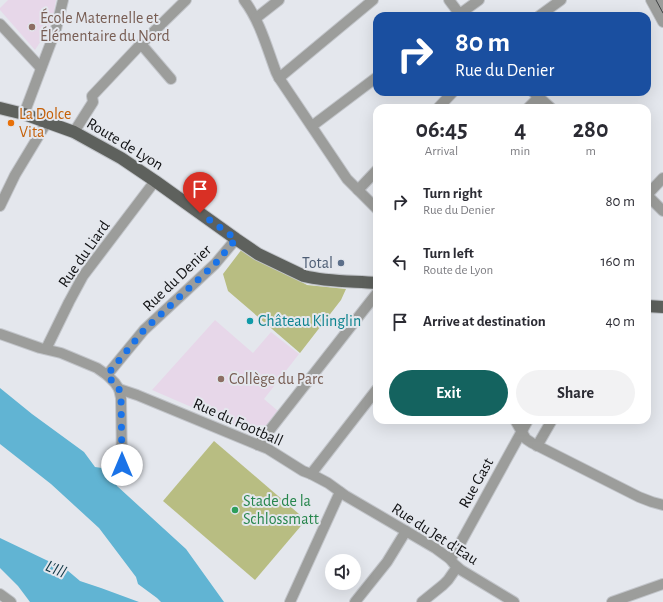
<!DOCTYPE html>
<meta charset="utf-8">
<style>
:root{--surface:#fff;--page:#f2f2f3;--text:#2b2b33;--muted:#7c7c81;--accent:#14635f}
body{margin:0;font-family:"Alegreya Sans",sans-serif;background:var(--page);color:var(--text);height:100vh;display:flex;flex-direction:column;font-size:15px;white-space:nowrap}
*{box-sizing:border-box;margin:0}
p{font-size:13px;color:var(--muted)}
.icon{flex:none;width:22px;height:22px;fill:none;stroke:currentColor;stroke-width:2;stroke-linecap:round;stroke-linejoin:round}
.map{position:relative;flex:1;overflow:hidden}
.drawer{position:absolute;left:373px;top:104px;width:278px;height:320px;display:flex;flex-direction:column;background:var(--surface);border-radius:12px;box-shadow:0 4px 16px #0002}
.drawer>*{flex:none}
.top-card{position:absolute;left:373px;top:12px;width:278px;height:84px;border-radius:12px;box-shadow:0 4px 16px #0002;background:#1a4fa0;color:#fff;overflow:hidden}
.fabs{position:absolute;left:325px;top:554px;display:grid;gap:8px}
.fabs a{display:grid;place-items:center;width:36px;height:36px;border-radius:50%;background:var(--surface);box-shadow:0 4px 16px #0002;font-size:20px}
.pin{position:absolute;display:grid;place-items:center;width:34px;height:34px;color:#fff;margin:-41px -17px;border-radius:50% 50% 50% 0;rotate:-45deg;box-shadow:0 0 4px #0007}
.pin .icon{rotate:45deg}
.me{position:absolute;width:44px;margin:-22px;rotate:0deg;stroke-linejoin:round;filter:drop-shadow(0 0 3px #0008)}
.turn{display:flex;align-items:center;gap:14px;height:84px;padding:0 16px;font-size:18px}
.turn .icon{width:52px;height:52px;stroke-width:2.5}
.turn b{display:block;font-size:28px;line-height:34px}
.eta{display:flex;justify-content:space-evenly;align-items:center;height:68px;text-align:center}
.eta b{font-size:24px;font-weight:700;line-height:28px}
.primary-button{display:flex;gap:8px;margin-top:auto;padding:8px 16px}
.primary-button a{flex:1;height:46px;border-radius:24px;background:var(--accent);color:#fff;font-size:16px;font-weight:700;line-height:46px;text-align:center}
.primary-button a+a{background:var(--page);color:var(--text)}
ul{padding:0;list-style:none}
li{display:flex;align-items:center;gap:12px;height:60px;padding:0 16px}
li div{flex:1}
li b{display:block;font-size:15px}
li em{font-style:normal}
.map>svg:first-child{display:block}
.education{fill:#e7d7e9}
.green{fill:#b8bd82}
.water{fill:#61b4d3}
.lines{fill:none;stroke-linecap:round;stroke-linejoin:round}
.minor-casing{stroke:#c2c5ca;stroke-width:12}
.major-casing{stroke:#c2c5ca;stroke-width:14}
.minor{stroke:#9c9d9b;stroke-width:10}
.major{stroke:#5e615d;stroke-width:12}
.tram{stroke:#3f4143;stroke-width:1}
.route{stroke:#1a73e8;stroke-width:7;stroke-dasharray:0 12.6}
.education-dot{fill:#8d6e63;stroke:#e4e7ed;stroke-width:1.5}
.food-dot{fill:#e8710a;stroke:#e4e7ed;stroke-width:1.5}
.service-dot{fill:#5c6f8a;stroke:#e4e7ed;stroke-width:1.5}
.culture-dot{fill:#0f9aa8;stroke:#e4e7ed;stroke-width:1.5}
.leisure-dot{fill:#2e9e5b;stroke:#e4e7ed;stroke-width:1.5}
.labels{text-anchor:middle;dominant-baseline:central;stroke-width:4;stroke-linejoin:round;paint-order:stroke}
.education-label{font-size:16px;fill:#785e54;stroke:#e4e7ed;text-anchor:start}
.food-label{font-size:16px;fill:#c56008;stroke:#e4e7ed;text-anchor:start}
.street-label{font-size:16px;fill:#101113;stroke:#e4e7ed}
.service-label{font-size:16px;fill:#4e5e75;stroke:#e4e7ed;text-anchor:end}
.culture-label{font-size:16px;fill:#0d838f;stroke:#e4e7ed;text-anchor:start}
.leisure-label{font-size:16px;fill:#27864d;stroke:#e4e7ed;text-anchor:start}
.water-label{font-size:17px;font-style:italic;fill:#0e3543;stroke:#e4e7ed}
</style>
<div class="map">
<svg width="663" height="602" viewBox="0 0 663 602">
<rect width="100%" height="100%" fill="#e4e7ed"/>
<g class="education">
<path d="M8 0H56L52 23H50L48 30 35 50 0 10V8Z"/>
<path d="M215 320 253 353 271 332 299 354 264 399 278 411 267 427 265 426 261 425 251 428 247 431 152 390Z"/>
</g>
<g class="green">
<path d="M242 249 307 285 346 289 341 300 300 353 228 291 223 274Z"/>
<path d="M214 441 306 520 255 580 163 501Z"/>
</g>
<g class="water">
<path d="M0 388 32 414 84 452 95 467 109 469 117 486 186 549 224 602H161L157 598 138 584 136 577 99 528 51 484 0 444Z"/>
<path d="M0 538 67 570 80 581 101 588 139 602H30L18 586 0 568Z"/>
</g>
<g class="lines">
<defs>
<g id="minor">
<path d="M244 0C260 21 267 48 276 72L279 78 347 179 377 209"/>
<path d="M449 0 461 16"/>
<path d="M651 0 663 22"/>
<path d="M660 0 663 5"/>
<path d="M457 16 479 0"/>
<path d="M539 16 561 0"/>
<path d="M256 18 279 0"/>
<path d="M0 24 41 68"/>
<path d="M141 44 171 79"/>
<path d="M279 78 373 0"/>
<path d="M533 92 551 108"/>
<path d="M438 108 453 92"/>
<path d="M528 108 539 97"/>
<path d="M24 114 56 29 63 0"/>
<path d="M312 126 377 77"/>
<path d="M74 132 93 102 92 96 141 44 186 0"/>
<path d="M358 190 377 170"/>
<path d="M647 195 663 178"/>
<path d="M647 195 663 211"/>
<path d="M0 206 15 175 47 122"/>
<path d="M0 334 40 348 61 353 97 368 107 375 115 383 119 389 121 398 122 465"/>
<path d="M46 349 69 302 83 276 155 181"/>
<path d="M107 375 144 330 215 264 236 239"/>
<path d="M119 389 137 395 268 449 303 471 311 474 328 483 346 496 435 548 450 559 454 564 461 570 514 602"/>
<path d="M515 420 526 439 532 443 639 497 652 502 663 505"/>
<path d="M258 445 377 293"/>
<path d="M537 446 552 420"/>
<path d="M311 474 377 389"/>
<path d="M450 559 456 551 528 420"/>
<path d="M0 594 11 602"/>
<path d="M290 602 340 492"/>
<path d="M355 602 387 562 406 531"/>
<path d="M422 602 443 585 448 580 457 567"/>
<path d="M612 602 663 584"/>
</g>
<g id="major">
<path d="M0 108 24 114 74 132 121 158 155 181 236 239 258 254 304 276C327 282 353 281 377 283"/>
<path d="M647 306 663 307"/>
</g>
</defs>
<use href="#minor" class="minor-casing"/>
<use href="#major" class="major-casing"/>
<use href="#minor" class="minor"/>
<use href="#major" class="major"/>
<path class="tram" d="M656 0 663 13"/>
</g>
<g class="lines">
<path class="route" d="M122 465 121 398 119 389 107 375 144 330 215 264 236 239 200 213"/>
</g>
<g class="education-dot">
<circle cx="32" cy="27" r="4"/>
<circle cx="221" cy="379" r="4"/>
</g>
<circle class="food-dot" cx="11" cy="123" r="4"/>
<circle class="service-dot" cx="341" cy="263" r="4"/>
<circle class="culture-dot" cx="250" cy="321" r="4"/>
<circle class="leisure-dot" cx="235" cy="510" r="4"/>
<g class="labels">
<g class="education-label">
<text x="40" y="18">École Maternelle et<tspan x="40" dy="18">Élémentaire du Nord</tspan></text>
<text x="229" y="379">Collège du Parc</text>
</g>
<g class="food-label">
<text x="19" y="114">La Dolce<tspan x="19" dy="18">Vita</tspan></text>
</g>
<g class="street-label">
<text transform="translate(125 144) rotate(31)">Route de Lyon</text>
<text transform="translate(84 254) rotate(-55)">Rue du Liard</text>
<text transform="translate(177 278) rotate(-44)">Rue du Denier</text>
<text transform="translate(238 422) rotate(24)">Rue du Football</text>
<text transform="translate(476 483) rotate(-61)">Rue Gast</text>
<text transform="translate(435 534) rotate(33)">Rue du Jet d'Eau</text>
</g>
<g class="service-label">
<text x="333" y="263">Total</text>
</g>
<g class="culture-label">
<text x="258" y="321">Château Klinglin</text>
</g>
<g class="leisure-label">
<text x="243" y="501">Stade de la<tspan x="243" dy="18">Schlossmatt</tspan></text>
</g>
<g class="water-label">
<text transform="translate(56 569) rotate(24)">L'Ill</text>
</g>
</g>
</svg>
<div class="fabs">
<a><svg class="icon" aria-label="sound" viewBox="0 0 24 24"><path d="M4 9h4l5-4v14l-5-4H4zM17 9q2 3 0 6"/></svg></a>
</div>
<div class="pin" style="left:200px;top:213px;background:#d93025"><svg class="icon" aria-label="arrive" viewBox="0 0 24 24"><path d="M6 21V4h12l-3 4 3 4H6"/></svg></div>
<svg class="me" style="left:122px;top:465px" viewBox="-20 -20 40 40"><circle r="19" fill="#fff"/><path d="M0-13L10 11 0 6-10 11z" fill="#1a73e8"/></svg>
<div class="top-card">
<div class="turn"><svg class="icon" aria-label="right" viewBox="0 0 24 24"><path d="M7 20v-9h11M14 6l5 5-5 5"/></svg><div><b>80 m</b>Rue du Denier</div></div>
</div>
<section class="drawer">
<div class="eta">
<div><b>06:45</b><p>Arrival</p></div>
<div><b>4</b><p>min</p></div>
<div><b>280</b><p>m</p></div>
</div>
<ul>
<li><svg class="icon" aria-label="right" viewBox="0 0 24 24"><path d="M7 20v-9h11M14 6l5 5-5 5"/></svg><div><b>Turn right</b><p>Rue du Denier</p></div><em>80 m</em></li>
<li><svg class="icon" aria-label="left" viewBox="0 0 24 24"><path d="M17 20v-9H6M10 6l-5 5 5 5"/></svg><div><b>Turn left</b><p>Route de Lyon</p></div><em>160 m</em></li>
<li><svg class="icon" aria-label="arrive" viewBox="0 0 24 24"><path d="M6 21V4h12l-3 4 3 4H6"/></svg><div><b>Arrive at destination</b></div><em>40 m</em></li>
</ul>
<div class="primary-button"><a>Exit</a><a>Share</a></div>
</section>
</div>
